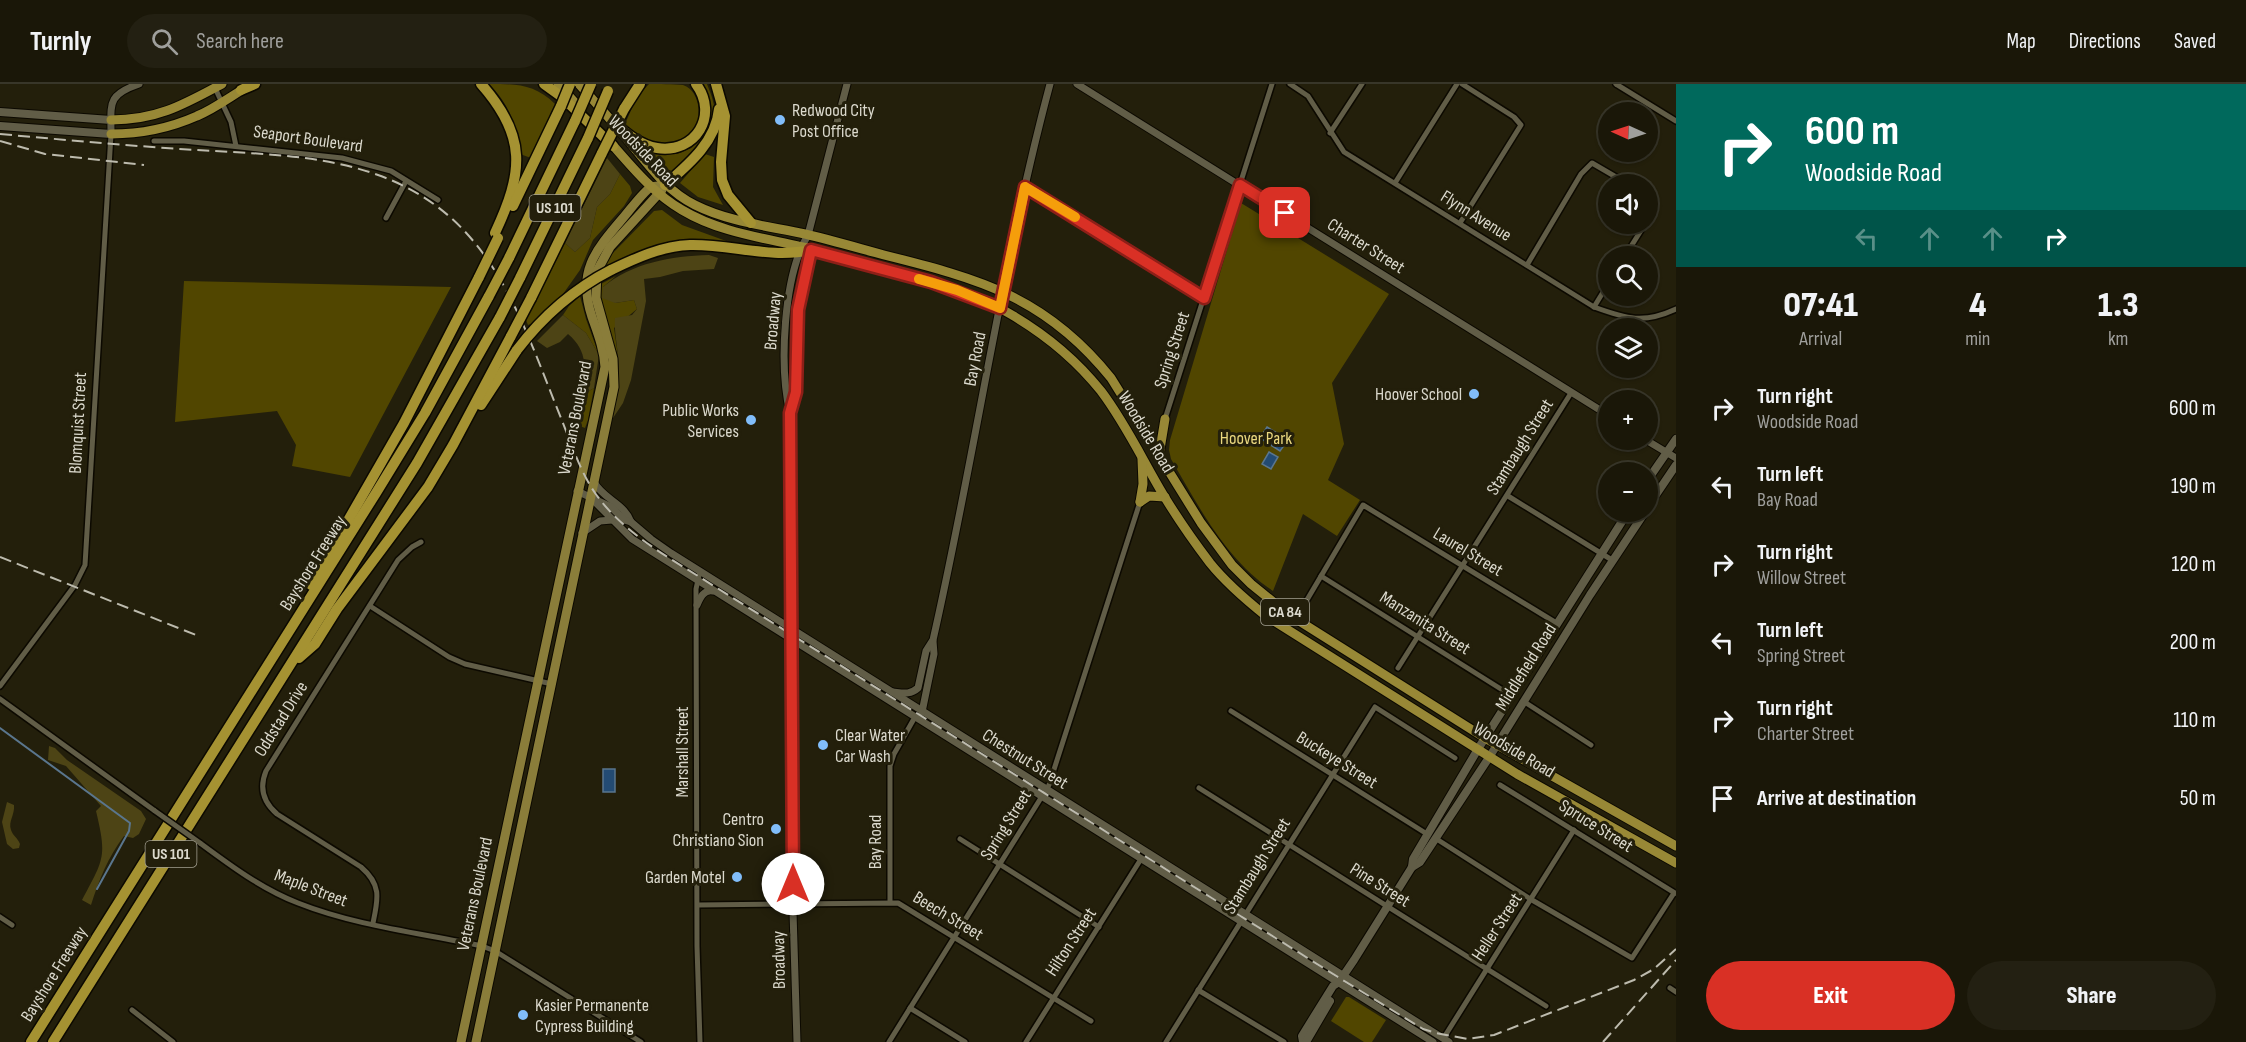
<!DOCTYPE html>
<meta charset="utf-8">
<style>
:root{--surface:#1a1708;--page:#232012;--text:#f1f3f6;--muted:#9f9f9c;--line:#383629;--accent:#d93025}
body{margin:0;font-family:"Sofia Sans Condensed",sans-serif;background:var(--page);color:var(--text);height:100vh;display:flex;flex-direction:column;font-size:22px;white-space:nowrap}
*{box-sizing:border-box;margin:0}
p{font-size:20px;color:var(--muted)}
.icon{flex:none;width:33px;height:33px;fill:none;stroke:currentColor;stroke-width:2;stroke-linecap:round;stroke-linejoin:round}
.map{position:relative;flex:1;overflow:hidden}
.sheet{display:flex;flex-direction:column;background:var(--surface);width:570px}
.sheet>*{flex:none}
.guide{background:#00695c;color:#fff;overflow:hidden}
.needle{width:39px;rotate:273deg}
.controls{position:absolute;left:1598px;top:18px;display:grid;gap:12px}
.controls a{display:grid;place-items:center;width:60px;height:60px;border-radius:50%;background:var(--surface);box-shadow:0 2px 4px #0004,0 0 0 2px var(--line);font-size:30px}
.pin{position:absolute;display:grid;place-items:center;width:51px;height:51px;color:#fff;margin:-26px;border-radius:12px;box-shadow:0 3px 9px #0006}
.me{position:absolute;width:66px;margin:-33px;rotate:0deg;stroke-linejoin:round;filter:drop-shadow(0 0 4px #0008)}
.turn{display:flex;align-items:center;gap:21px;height:126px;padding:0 30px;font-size:27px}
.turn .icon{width:78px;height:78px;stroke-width:2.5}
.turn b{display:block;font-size:42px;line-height:51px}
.lanes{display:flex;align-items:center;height:57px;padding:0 30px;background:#0003;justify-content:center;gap:30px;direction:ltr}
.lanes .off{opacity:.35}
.eta{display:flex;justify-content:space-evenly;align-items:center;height:102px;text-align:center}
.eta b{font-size:36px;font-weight:800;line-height:42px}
.primary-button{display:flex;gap:12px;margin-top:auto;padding:12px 30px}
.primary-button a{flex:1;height:69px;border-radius:36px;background:var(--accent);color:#fff;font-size:24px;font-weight:800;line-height:69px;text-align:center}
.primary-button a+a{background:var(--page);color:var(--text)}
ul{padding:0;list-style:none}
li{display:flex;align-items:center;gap:18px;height:78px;padding:0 30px}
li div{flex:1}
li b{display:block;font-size:22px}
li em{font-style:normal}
header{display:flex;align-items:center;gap:36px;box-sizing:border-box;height:84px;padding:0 30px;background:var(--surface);border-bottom:2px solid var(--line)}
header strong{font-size:28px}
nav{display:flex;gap:33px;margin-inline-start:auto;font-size:21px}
.search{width:420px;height:54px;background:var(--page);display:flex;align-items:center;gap:15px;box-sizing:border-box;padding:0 21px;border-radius:33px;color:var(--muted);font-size:22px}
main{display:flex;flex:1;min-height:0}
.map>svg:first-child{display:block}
.green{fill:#514600}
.forest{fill:#4d4415}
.water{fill:#234b73;stroke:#5a768e;stroke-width:1.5}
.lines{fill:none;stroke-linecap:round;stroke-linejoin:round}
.stream{stroke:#5a768e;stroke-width:2}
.minor-casing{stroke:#0c0900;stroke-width:8}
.tertiary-casing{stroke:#0c0900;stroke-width:9}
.secondary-casing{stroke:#0c0900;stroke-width:10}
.primary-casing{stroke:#0c0900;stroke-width:11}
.trunk-casing{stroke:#0c0900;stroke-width:11}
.motorway-casing{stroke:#0c0900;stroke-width:13}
.minor{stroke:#615d47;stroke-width:5}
.tertiary{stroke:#615d47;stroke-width:7}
.secondary{stroke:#615d47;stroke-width:8}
.primary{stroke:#8a7d3a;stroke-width:9}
.trunk{stroke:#988836;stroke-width:9}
.motorway{stroke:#a59232;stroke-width:10}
.rail{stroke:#bdbbae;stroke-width:2;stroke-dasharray:12 6;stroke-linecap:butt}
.minor-bridge-casing{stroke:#0c0900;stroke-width:8;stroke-linecap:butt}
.motorway-bridge-casing{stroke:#0c0900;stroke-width:13;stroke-linecap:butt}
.minor-bridge{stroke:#615d47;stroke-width:5}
.motorway-bridge{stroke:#a59232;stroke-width:10}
.route-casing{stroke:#8d1f18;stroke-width:15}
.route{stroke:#d93025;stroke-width:10}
.slow{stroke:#f59e0b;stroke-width:10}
.poi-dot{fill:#81bdfa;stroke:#231f0b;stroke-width:2}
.labels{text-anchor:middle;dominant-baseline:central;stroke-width:6;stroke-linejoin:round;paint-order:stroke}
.shield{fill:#231f0b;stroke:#a4a193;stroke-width:1.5}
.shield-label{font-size:16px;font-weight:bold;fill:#dbd9cd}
.poi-label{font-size:18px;fill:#dbd9cd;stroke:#231f0b;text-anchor:end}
.street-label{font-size:18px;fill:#dbd9cd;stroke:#231f0b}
.park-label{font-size:18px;fill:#ead87f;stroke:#231f0b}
</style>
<header>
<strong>Turnly</strong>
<div class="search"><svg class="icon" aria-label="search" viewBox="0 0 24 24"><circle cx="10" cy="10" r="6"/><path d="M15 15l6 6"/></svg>Search here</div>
<nav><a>Map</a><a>Directions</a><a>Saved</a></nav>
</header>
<main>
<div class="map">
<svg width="1676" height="958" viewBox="0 0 1676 958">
<rect width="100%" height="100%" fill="#231f0b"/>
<g class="green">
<path d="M489 0C516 0 535 0 555 20L531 74 520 70C517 42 509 20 489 0Z"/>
<path d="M649 0C659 0 673 0 683 1 702 7 704 42 688 53 682 57 673 59 666 62L636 53 624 42 637 13Z"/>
<path d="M699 0H707C711 11 716 21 714 33 710 53 684 83 666 92L644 70H677L691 64 707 45 710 28Z"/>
<path d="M705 70 714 73 713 103 723 121 698 113 680 99Z"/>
<path d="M620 90 630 102 632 109 624 122 593 156 580 186 563 210 533 239 528 241 526 236 565 159 575 168 590 154 597 123 610 110Z"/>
<path d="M1241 119 1389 210 1332 299 1344 360 1328 396 1360 416 1337 452 1303 430 1273 507C1226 476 1199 423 1171 375L1169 366 1170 356Z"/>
<path d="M662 126 682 141 729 158C674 150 649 163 602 187L612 170 654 127Z"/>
<path d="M616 192 603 203 615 219 634 216 637 225 614 244 618 272 604 231 599 201Z"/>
<path d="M184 197 451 203 350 393 292 382 296 361 277 327 175 338Z"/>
<path d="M580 212 586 235 599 271 586 249 563 231 569 222Z"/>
<path d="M594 304 588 336 585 344 577 341 582 311Z"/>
<path d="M1346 913H1349L1386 936 1372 958H1364L1331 937Z"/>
</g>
<g class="forest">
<path d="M607 74 620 90 610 110 597 123 590 154 575 168 565 159Z"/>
<path d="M709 171 718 174 714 185 683 187 660 193 644 195 646 217 631 296 623 319 611 337C616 315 620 294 618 272 617 259 614 247 615 234L632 231 637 225 634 216 615 219 602 214 603 203C632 179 671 172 709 171Z"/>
<path d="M563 231 586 249 599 271 594 304 582 311C585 285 589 268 568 250L560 258 547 264 537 257Z"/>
<path d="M49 662 55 664 67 676 141 727 146 735 139 750 133 754 124 752C108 773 99 796 91 821L82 816C104 775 107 773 96 727L101 722 66 682 48 676Z"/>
<path d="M7 718 14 721C15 731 8 737 11 746 13 752 18 754 20 760L19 764 13 765 7 760 2 738Z"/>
</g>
<g class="water">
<path d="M1267 343 1288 356 1280 367 1260 354Z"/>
<path d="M1269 368 1278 373 1271 385 1262 380Z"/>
<rect x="603" y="685" width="12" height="23"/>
</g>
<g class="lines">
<path class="stream" d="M0 644 130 739 129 747 97 805"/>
<defs>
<g id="minor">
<path d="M1290 0 1308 12 1344 68 1594 223C1627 235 1644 240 1676 225"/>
<path d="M1616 0 1676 37"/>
<path d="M215 4 231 38 236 62"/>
<path d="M1330 49 1362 0"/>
<path d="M154 57H184L342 74 391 87 438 116"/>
<path d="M1395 99 1457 0"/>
<path d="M1025 103 1204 214"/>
<path d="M1647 112 1652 127 1647 136"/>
<path d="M386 134 406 97"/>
<path d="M1460 139 1521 41 1514 33 1462 0"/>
<path d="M1625 172 1645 140"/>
<path d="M1527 181 1581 90 1592 79 1628 100"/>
<path d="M1594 223 1608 200"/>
<path d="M1165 335 1272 0"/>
<path d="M1508 412 1612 476"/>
<path d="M1321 492 1512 612"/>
<path d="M370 522 449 573 465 580 552 600"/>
<path d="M1301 526 1363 421 1558 540"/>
<path d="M1398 584 1571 309"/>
<path d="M0 602 75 501 85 481 111 50"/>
<path d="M0 615 155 727"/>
<path d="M1523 617 1591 661"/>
<path d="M1231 627 1427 750"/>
<path d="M1500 701 1675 809"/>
<path d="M1199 704 1546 922"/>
<path d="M1435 754 1532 816 1632 874 1674 809"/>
<path d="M960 755 1099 843"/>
<path d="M200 759C231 782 262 805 298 819 356 842 421 849 482 862L495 867 641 958"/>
<path d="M890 818V682L894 670 915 633"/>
<path d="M698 821 898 819 1091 937"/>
<path d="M0 833 12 841"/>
<path d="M373 839C378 815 382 801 361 783L277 730C263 718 259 704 266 687L398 476 412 463 421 458"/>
<path d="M1670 904 1676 908"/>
<path d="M1198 906 1284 958"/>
<path d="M910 924 965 958"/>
<path d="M132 926 173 958"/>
<path d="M1443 955 1574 746"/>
<path d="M700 958 697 862 696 505 700 487"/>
<path d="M889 958 1049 701 1140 418"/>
<path d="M1026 958 1141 775"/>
<path d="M1166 958 1375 623 1455 674"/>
</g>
<g id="tertiary">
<path d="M1077 0 1608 331"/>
<path d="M111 50C111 19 107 11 139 0"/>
<path d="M790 329 796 308 798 226 810 163"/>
<path d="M1646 356 1676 374"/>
<path d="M594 398C603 415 624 419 631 438"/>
<path d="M577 407 611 423 624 436 631 438 651 455 671 469 1449 958"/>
<path d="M592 415 632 455 1433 958"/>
<path d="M582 449 600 437 612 436"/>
<path d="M697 521C700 514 704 505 713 507"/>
<path d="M893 608C903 609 910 611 918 604L926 567 933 556C975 372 1001 183 1050 0"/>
<path d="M922 628 934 570 933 557"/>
<path d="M797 958 793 828 794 623 790 329C779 283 783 192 808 151L847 0"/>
</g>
<g id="secondary">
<path d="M0 28 111 36"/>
<path d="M0 42 111 50"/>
<path d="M1647 397 1676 355"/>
<path d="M1647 424 1676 381"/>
<path d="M1412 783 1420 778 1490 672 1590 511 1645 428"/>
<path d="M1303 958 1302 952 1333 902 1339 898 1354 876 1412 783 1413 775 1478 665 1628 428"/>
<path d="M1306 958 1330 917"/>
</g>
<g id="primary">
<path d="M461 958 605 283C604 265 598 250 592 233 577 188 594 168 623 134 630 126 643 108 651 103 655 102 661 102 665 101"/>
<path d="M476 958 614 303 613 275 596 214 597 187 610 163 662 106"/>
</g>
<g id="trunk">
<path d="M558 0 579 23"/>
<path d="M579 0C595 18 611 36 627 55 648 80 665 106 695 121 729 138 768 142 805 150 831 156 858 164 884 171 980 195 1046 213 1111 294L1201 439 1232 481 1251 500 1288 530 1485 654 1676 762"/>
<path d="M111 36C157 36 183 21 222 0"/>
<path d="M111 50C141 50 170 44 197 32 214 25 230 13 245 4"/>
<path d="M610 58C632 83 653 109 682 126 717 147 758 153 798 162 824 167 850 176 876 183 922 196 971 206 1012 231 1046 251 1077 277 1101 307 1126 340 1143 377 1164 412 1178 435 1194 458 1210 479 1226 499 1246 516 1266 532L1517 690 1676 779"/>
<path d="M1159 371 1165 335"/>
<path d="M1140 418 1143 400 1142 375"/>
<path d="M1140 418 1149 412 1165 413"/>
</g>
<g id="motorway">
<path d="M481 0C528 53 523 89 495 149"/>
<path d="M544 0 562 13 613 62"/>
<path d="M716 0 725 32 721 78 722 96 728 111 751 139"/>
<path d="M241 6 255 0"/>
<path d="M624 25 640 0"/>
<path d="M613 38C626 49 639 61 657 64 696 70 719 31 696 0"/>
<path d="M665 101C688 81 716 58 719 25"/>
<path d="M513 122 561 22"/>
<path d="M509 174 575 37"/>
<path d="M611 186C636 174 662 162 690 161 732 160 769 175 811 166"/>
<path d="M520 194 588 54"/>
<path d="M531 214 602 69"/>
<path d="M481 321 517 266"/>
<path d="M311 501 404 339 479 193"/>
<path d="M299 574 315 560 337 525 428 403 453 361 511 252"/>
<path d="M31 958 376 409 425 329 489 212"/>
<path d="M53 958 417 379 500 233"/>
</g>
</defs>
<use href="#minor" class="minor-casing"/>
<use href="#tertiary" class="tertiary-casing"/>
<use href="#secondary" class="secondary-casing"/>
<use href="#primary" class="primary-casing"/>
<use href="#trunk" class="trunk-casing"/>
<use href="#motorway" class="motorway-casing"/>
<use href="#minor" class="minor"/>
<use href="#tertiary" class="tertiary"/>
<use href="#secondary" class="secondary"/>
<use href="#primary" class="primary"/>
<use href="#trunk" class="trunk"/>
<use href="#motorway" class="motorway"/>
<g class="rail">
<path d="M0 50C66 56 131 62 197 66 257 70 320 70 378 91 492 132 520 233 561 334 571 359 580 387 595 409 621 446 661 469 698 492L1341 895 1423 945 1436 949 1468 955 1494 951 1634 896 1654 885 1676 865"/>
<path d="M0 57 45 70 144 81"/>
<path d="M0 473 196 551"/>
<path d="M1603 958 1676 876"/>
</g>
<defs>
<path id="minor-bridge" d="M155 727 200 759"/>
<g id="motorway-bridge">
<path d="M561 22 570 0"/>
<path d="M575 37 591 0"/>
<path d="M588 54 608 7"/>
<path d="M602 69 624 25"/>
<path d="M479 193 498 154"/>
<path d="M489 212 509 174"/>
<path d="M500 233 520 194"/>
<path d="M511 252 531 214"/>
<path d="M517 266C543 232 574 205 611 186"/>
</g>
</defs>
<use href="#minor-bridge" class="minor-bridge-casing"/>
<use href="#motorway-bridge" class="motorway-bridge-casing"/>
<use href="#minor-bridge" class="minor-bridge"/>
<use href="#motorway-bridge" class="motorway-bridge"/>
</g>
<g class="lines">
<defs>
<path id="route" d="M793 800 790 329 796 308 798 226 811 166 931 198 1000 224 1025 103 1204 214 1240 101 1285 129"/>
</defs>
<use href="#route" class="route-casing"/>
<use href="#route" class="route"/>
<path class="slow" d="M919 195 957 206 1000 224 1025 103 1075 133"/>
</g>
<g class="poi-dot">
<circle cx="780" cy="36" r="6"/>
<circle cx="1474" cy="310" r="6"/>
<circle cx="751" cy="336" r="6"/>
<circle cx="823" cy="661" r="6"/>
<circle cx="776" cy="745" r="6"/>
<circle cx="737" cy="793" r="6"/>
<circle cx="523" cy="931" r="6"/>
</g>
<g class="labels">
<g class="shield">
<rect x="529.5" y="111" width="51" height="26" rx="4.5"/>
<rect x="1261" y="515" width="48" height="26" rx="4.5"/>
<rect x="145.5" y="757" width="51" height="26" rx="4.5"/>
</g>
<g class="shield-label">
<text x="555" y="124">US 101</text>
<text x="1285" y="528">CA 84</text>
<text x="171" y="770">US 101</text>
</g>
<g class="poi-label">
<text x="792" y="26" text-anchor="start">Redwood City<tspan x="792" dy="21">Post Office</tspan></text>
<text x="1462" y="310">Hoover School</text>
<text x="739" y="326">Public Works<tspan x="739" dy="21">Services</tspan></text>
<text x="835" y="651" text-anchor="start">Clear Water<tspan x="835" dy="21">Car Wash</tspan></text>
<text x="764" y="735">Centro<tspan x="764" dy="21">Christiano Sion</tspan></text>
<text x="725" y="793">Garden Motel</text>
<text x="535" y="921" text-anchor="start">Kasier Permanente<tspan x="535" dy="21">Cypress Building</tspan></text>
</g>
<g class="street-label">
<text transform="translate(308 55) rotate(8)">Seaport Boulevard</text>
<text transform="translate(643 67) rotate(46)">Woodside Road</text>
<text transform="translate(1476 132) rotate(32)">Flynn Avenue</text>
<text transform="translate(1366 162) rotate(32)">Charter Street</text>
<text transform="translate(773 237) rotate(-85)">Broadway</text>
<text transform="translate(1172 266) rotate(-72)">Spring Street</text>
<text transform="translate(975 275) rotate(-79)">Bay Road</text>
<text transform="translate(575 334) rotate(-79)">Veterans Boulevard</text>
<text transform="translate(78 339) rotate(-87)">Blomquist Street</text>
<text transform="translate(1146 348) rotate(59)">Woodside Road</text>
<text transform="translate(1520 363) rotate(-58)">Stambaugh Street</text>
<text transform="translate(1468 468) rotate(31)">Laurel Street</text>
<text transform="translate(313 479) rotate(-58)">Bayshore Freeway</text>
<text transform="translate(1425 539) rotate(32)">Manzanita Street</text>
<text transform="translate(1526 583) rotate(-58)">Middlefield Road</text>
<text transform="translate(281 635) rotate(-58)">Oddstad Drive</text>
<text transform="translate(1514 666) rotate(31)">Woodside Road</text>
<text transform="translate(682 668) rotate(-90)">Marshall Street</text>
<text transform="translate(1025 675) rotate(32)">Chestnut Street</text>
<text transform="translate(1337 676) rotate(32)">Buckeye Street</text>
<text transform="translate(1006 741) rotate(-58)">Spring Street</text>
<text transform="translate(1596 742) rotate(32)">Spruce Street</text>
<text transform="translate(875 758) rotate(-90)">Bay Road</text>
<text transform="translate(1257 782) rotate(-58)">Stambaugh Street</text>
<text transform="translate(1380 801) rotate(32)">Pine Street</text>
<text transform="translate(311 804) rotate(21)">Maple Street</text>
<text transform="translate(475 810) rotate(-78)">Veterans Boulevard</text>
<text transform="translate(948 832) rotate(31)">Beech Street</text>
<text transform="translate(1497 843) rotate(-57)">Heller Street</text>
<text transform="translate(1071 858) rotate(-57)">Hilton Street</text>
<text transform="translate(779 876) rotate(-91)">Broadway</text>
<text transform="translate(54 890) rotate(-58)">Bayshore Freeway</text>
</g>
<g class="park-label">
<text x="1256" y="354">Hoover Park</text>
</g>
</g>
</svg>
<div class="controls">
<a><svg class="needle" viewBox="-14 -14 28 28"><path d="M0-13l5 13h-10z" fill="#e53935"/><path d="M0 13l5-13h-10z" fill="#9f9f9c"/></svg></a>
<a><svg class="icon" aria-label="sound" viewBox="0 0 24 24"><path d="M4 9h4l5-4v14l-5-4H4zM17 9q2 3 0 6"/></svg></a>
<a><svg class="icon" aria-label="search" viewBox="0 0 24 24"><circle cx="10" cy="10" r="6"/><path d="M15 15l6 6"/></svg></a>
<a><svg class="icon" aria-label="layers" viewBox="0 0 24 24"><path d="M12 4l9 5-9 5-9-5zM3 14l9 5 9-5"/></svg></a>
<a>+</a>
<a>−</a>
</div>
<div class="pin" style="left:1285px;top:129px;background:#d93025"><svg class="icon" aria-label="arrive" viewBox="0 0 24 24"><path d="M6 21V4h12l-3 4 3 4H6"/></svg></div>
<svg class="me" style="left:793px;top:800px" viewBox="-20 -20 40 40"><circle r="19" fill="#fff"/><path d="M0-13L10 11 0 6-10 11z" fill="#d93025"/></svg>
</div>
<section class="sheet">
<div class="guide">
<div class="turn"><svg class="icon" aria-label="right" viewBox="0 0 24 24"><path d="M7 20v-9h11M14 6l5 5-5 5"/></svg><div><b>600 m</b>Woodside Road</div></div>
<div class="lanes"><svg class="icon off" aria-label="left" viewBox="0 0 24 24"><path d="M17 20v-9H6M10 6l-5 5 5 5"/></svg><svg class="icon off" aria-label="ahead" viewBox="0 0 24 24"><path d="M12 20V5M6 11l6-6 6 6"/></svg><svg class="icon off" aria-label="ahead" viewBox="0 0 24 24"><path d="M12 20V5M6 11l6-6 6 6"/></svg><svg class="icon" aria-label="right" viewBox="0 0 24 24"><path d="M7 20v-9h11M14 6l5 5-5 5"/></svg></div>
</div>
<div class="eta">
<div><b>07:41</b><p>Arrival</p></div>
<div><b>4</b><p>min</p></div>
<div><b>1.3</b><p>km</p></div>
</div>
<ul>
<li><svg class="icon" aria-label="right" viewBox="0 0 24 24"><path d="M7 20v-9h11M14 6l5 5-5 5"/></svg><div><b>Turn right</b><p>Woodside Road</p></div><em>600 m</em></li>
<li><svg class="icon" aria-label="left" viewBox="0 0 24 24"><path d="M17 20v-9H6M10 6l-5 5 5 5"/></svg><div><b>Turn left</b><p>Bay Road</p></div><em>190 m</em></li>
<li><svg class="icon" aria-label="right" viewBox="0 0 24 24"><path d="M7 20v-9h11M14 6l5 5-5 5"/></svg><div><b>Turn right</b><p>Willow Street</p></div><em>120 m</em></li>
<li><svg class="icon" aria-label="left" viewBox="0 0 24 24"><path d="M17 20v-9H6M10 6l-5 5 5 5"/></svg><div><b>Turn left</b><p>Spring Street</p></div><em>200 m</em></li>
<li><svg class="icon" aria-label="right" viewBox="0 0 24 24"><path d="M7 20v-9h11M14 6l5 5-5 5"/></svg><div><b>Turn right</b><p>Charter Street</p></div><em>110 m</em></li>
<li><svg class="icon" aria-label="arrive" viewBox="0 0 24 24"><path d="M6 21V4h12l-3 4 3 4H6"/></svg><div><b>Arrive at destination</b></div><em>50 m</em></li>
</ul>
<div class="primary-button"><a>Exit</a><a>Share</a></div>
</section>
</main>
